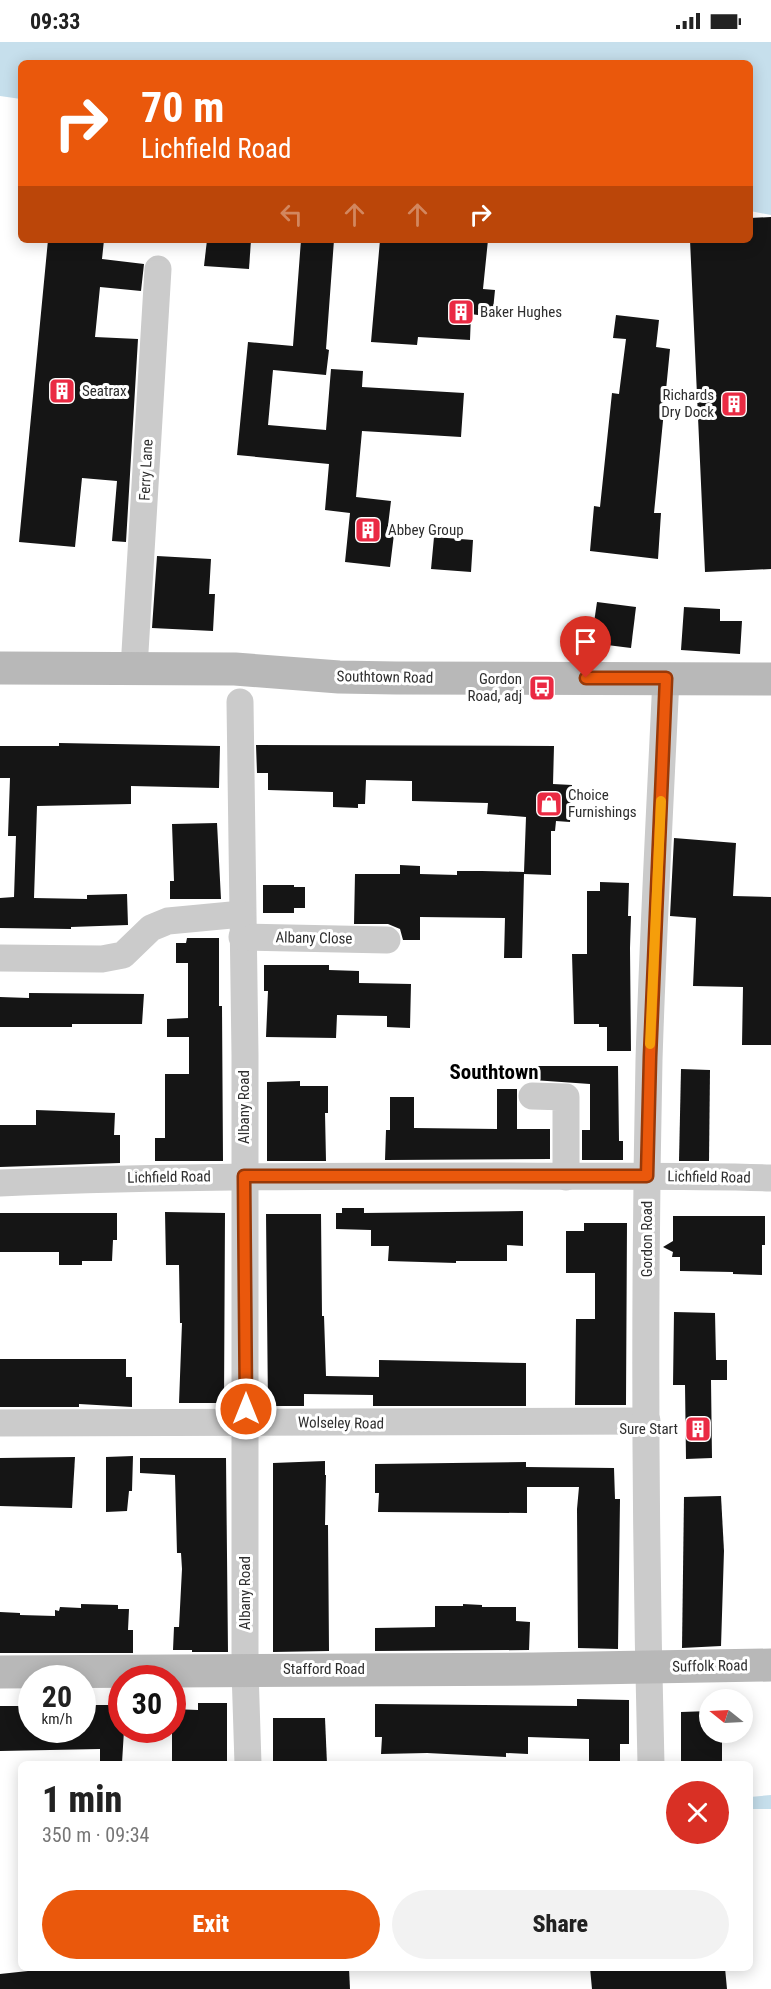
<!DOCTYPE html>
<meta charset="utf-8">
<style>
:root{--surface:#fff;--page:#f2f2f2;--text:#222;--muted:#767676;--accent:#ea580c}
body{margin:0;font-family:"Roboto Condensed",sans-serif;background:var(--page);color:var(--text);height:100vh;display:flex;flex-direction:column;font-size:22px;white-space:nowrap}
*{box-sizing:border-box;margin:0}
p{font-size:20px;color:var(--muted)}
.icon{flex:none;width:33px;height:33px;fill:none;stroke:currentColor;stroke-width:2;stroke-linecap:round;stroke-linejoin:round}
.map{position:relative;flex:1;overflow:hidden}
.panel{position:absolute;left:18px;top:1719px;width:735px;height:210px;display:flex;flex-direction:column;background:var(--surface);border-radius:9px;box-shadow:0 3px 15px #0003}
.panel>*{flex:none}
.guide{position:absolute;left:18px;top:18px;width:735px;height:183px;border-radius:9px;box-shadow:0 3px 15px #0003;background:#ea580c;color:#fff;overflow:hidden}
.needle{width:39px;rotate:288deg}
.tools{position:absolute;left:699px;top:1647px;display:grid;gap:12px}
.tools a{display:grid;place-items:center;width:54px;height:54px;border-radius:50%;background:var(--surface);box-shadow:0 3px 15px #0003;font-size:30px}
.speed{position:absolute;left:18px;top:1623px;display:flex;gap:12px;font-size:30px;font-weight:700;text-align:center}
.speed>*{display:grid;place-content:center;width:78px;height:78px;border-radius:50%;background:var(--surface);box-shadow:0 3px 15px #0003;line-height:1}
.speed small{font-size:15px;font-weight:400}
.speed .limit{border:9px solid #d22;background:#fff;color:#111}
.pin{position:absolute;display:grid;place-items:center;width:51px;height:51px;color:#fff;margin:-62px -26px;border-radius:50% 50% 50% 0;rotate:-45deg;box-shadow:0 0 6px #0007}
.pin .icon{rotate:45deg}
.me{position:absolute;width:66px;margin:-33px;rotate:0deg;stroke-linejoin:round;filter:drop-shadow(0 0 4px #0008)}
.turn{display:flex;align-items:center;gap:21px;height:126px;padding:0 24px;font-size:27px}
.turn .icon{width:78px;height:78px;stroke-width:2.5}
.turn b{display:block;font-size:42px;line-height:51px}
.lanes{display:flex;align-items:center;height:57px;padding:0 24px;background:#0003;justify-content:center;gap:30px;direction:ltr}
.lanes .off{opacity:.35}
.round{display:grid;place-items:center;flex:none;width:63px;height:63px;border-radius:32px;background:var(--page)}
.head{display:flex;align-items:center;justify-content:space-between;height:102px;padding:0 24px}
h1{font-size:36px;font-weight:800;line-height:45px}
.cta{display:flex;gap:12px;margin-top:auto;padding:12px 24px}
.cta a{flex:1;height:69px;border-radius:36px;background:var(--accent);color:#fff;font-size:24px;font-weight:800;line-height:69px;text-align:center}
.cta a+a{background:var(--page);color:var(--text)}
.status{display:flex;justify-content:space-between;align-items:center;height:42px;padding:0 30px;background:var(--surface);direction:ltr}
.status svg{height:16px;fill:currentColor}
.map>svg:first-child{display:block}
.water{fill:#c6dfec}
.building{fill:#151515}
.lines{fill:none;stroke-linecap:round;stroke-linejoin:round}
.street{stroke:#cbcbcb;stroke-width:27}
.secondary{stroke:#b8b8b8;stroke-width:33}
.route-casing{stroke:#983908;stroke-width:15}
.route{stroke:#ea580c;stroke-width:10}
.slow{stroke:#f59e0b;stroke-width:10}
.labels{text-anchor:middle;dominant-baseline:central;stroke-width:6;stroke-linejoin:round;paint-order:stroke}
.poi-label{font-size:15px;fill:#2e2e2e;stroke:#fff;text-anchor:start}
.street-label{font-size:15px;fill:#2e2e2e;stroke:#fff}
.district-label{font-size:21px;font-weight:bold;fill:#000;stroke:#fff}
</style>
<div class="status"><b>09:33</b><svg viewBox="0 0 49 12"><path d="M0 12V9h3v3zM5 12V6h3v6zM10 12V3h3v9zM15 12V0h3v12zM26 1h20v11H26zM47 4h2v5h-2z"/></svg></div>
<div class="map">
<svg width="771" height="1947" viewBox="0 0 771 1947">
<rect width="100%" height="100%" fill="#fff"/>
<g class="water">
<path d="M0 0H771V173L750 169V21H21V57L0 54Z"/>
<path d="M771 1753V1767H750V1755Z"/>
</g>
<g class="building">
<path d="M771 175V527L705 530 690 198H750V176Z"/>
<path d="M48 198H104L102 217 144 222 141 249 100 245 95 295 138 297 126 500 112 499 117 439 82 436 75 505 19 500Z"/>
<path d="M207 198H251L249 227 204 224Z"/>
<path d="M301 198H334L326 307 329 308 326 333 273 328 268 383 326 388 331 327 363 329 362 345 464 351 461 395 362 389 356 455 391 459 387 492H394L390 525 345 520 350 471 325 468 329 422 237 413 248 300 293 304Z"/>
<path d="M380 198H488L483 247 495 248 493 268 478 267V273L471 272 470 298 418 295 417 303 371 300Z"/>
<path d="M616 273 659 278 656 305 670 307 654 471H661L658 517 590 509 594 464 600 465 612 351 619 352 626 297 613 296Z"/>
<path d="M434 495 473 498 471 530 431 527Z"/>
<path d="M157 514 211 517 209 552H215L213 589 152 586Z"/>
<path d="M597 560 636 565 631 606 591 601Z"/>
<path d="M684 565 720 567V579H742L740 612 681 608Z"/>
<path d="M59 701 220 704 219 746 131 744V762L37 764 34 856 87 857V853L127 852 128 883 71 885V887L0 886V856L14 855 16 794H8L10 736H0V704H59Z"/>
<path d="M256 703 554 704 553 742 572 743 570 780 556 779 555 789H551V833L524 832 522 916H504L505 876 420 875V898H403L400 887 388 882H354L355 832H400V823L420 824V832L457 833V829H482L524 830 526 775 487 772 488 761 412 759V739L366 738 365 762H358V766L333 765V750L268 748V731H257Z"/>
<path d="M217 781 221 857H170V839H174L172 782Z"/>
<path d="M674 796 736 801 733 854 771 855V1003H742L743 945 693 944 696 876 670 874Z"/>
<path d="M600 840 629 841 628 874H631L630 906 631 1009H607V985H599V982H574L572 912H587V849H600Z"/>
<path d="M263 843H294V845H305V866H294V871H263Z"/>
<path d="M187 896H219V964H222L223 1119H155V1096H165V1032H189V995H167V977L188 976V921H176V901H186Z"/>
<path d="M264 923H329V928L359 929V941L411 942 410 986 387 985V974L337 973 336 996 266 995 268 949H264Z"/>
<path d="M29 951 144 952 142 982H72V985H0V955L29 956Z"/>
<path d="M533 1024H618L619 1099H623V1118H582V1088H590V1042L533 1038Z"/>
<path d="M681 1027 710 1028 709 1119H679Z"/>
<path d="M300 1039V1044H328V1071H325L326 1119H267V1040Z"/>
<path d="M497 1047H517V1087H550V1117L385 1118 386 1088H390V1055H414V1086L497 1087Z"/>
<path d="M36 1068 115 1071 114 1093H120V1121L0 1125V1083H36Z"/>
<path d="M342 1166H364V1171L523 1169V1204L507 1203V1219H456V1221L388 1219 389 1204H371V1188L336 1187V1171H342Z"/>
<path d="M165 1170 225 1171 224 1361H179L182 1281H180L179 1223H166Z"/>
<path d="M0 1171H117V1198H113L112 1219H82V1223H59V1210H0Z"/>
<path d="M266 1172H321L322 1274H324L326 1334 379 1335V1318L526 1321V1364H373V1353L304 1352V1364H268Z"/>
<path d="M673 1174H765V1203H762V1233L733 1232V1230L680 1229V1215H672L673 1210 663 1205 673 1199Z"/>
<path d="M584 1181H627L626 1363H575L576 1277H595V1231H566V1189H584Z"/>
<path d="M674 1270 715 1271 716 1318H727V1338H711L712 1416 686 1417 685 1343H673Z"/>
<path d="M0 1317H126V1335H132V1365L79 1362V1365H0Z"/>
<path d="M133 1414 132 1449H129L127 1469 106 1470V1415Z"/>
<path d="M75 1415 72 1466 0 1464V1416Z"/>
<path d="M140 1416H226L228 1610H192V1608H173L174 1585H179L182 1527 181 1511H177L175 1433 140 1431Z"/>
<path d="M325 1419V1433H326L325 1483H328L329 1609 273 1610V1421Z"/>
<path d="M526 1420V1425L614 1426 615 1457H620L618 1607 578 1606 577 1467 579 1445H527V1471L378 1470 379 1451H375V1422Z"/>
<path d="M721 1454 724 1509 721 1604 682 1606 684 1455Z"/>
<path d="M81 1562 118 1563V1567H129L128 1588H133V1611H0V1570L20 1571V1573L55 1574V1568L59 1569 60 1565 81 1566Z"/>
<path d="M463 1562 482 1563V1565H516V1579L530 1580 529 1608 375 1609V1586L435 1585V1564H463Z"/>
<path d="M577 1657 629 1658V1702H620V1722H589V1697L528 1695V1712L506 1711V1715L427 1711 381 1712 382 1695H375V1662L577 1664Z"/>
<path d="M198 1661H227V1722H172V1667L198 1668Z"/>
<path d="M82 1663H122V1688H124L122 1721H100V1707L0 1709V1664H32V1688H82Z"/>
<path d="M710 1669V1690H722V1722H681V1670Z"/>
<path d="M273 1676H325L327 1722H273Z"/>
<path d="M56 1926H349L350 1947H0V1932Z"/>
<path d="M590 1926H725L727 1947H592Z"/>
</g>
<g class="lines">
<g class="street">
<path d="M136 628 135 610 158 227"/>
<path d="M240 660 245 1013V1628L248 1722"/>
<path d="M242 895 387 898"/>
<path d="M0 916 102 917 123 913 151 886 168 879 242 872"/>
<path d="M532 1054 566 1055V1135"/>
<path d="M0 1141C166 1134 332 1134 499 1134 590 1135 680 1133 771 1136"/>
<path d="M0 1381 647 1379"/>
<path d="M651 1722C645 1488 644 1252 649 1018 653 891 660 763 666 636"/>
</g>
<g class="secondary">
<path d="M0 626 235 627 339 635 396 636 771 637"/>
<path d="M0 1630 534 1627 771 1623"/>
</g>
</g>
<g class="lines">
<defs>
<path id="route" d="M246 1367 244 1134H647L650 1015 666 636H586"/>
</defs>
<use href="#route" class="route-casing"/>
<use href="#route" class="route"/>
<path class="slow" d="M650 1002 661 759"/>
</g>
<defs>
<symbol id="building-square" viewBox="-11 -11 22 22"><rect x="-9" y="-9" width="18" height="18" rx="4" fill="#ea2a43" stroke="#fff"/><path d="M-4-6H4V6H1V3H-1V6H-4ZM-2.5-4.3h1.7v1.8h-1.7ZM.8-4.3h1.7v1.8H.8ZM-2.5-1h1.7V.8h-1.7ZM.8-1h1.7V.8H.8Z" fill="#fff"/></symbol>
<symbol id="bus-square" viewBox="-11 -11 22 22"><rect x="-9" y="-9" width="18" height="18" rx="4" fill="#ea2a43" stroke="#fff"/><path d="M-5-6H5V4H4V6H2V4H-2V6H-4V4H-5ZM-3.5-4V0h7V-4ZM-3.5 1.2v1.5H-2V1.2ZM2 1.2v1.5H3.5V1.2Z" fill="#fff"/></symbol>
<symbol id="shop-square" viewBox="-11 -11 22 22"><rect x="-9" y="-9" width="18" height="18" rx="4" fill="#ea2a43" stroke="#fff"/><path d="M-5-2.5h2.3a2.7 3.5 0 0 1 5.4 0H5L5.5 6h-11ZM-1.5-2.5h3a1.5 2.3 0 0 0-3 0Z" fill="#fff"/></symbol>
</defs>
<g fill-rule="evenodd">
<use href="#building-square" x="446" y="255" width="30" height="30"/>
<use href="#building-square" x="47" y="334" width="30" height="30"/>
<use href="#building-square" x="719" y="347" width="30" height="30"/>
<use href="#building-square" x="353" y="473" width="30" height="30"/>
<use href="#bus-square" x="527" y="631" width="30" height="30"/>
<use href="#shop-square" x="534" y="747" width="30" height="30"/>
<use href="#building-square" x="683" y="1372" width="30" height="30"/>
</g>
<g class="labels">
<g class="poi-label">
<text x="480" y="270">Baker Hughes</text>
<text x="82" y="349">Seatrax</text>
<text x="714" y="353" text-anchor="end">Richards<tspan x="714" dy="17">Dry Dock</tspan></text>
<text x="388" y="488">Abbey Group</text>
<text x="522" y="637" text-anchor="end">Gordon<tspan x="522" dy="17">Road, adj</tspan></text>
<text x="568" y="753">Choice<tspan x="568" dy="17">Furnishings</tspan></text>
<text x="678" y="1387" text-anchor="end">Sure Start</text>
</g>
<g class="street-label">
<text transform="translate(146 428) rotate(-87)">Ferry Lane</text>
<text transform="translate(385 635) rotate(1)">Southtown Road</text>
<text transform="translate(314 896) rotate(1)">Albany Close</text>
<text transform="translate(244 1065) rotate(-90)">Albany Road</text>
<text transform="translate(169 1135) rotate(-1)">Lichfield Road</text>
<text transform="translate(709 1135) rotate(1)">Lichfield Road</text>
<text transform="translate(647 1197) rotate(-90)">Gordon Road</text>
<text transform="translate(341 1381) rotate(1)">Wolseley Road</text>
<text transform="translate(245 1551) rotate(-90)">Albany Road</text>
<text transform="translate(710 1624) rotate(-1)">Suffolk Road</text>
<text x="324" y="1627">Stafford Road</text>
</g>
<g class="district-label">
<text x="494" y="1030">Southtown</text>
</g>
</g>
</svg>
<div class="tools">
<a><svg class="needle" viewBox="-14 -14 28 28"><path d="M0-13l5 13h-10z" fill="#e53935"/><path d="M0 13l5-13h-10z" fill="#767676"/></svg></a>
</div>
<div class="speed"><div>20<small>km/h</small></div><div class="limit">30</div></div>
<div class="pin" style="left:586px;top:636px;background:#d93025"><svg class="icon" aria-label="arrive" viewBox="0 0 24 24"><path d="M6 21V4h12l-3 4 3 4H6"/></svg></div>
<svg class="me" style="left:246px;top:1367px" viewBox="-20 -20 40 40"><circle r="17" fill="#ea580c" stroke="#fff" stroke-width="3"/><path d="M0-11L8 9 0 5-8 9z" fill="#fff"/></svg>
<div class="guide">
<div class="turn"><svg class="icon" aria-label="right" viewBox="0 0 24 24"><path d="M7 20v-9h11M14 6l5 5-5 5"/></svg><div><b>70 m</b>Lichfield Road</div></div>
<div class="lanes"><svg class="icon off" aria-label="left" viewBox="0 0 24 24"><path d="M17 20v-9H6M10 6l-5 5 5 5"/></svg><svg class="icon off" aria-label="ahead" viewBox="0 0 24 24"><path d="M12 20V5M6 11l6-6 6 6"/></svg><svg class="icon off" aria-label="ahead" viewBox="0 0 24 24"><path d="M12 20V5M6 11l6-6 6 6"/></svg><svg class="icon" aria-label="right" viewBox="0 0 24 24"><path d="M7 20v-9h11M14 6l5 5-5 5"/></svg></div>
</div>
<section class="panel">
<div class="head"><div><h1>1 min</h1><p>350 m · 09:34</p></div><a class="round" style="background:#d93025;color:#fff"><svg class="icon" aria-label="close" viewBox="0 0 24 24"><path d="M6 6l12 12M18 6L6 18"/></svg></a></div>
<div class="cta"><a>Exit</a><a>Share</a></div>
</section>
</div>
